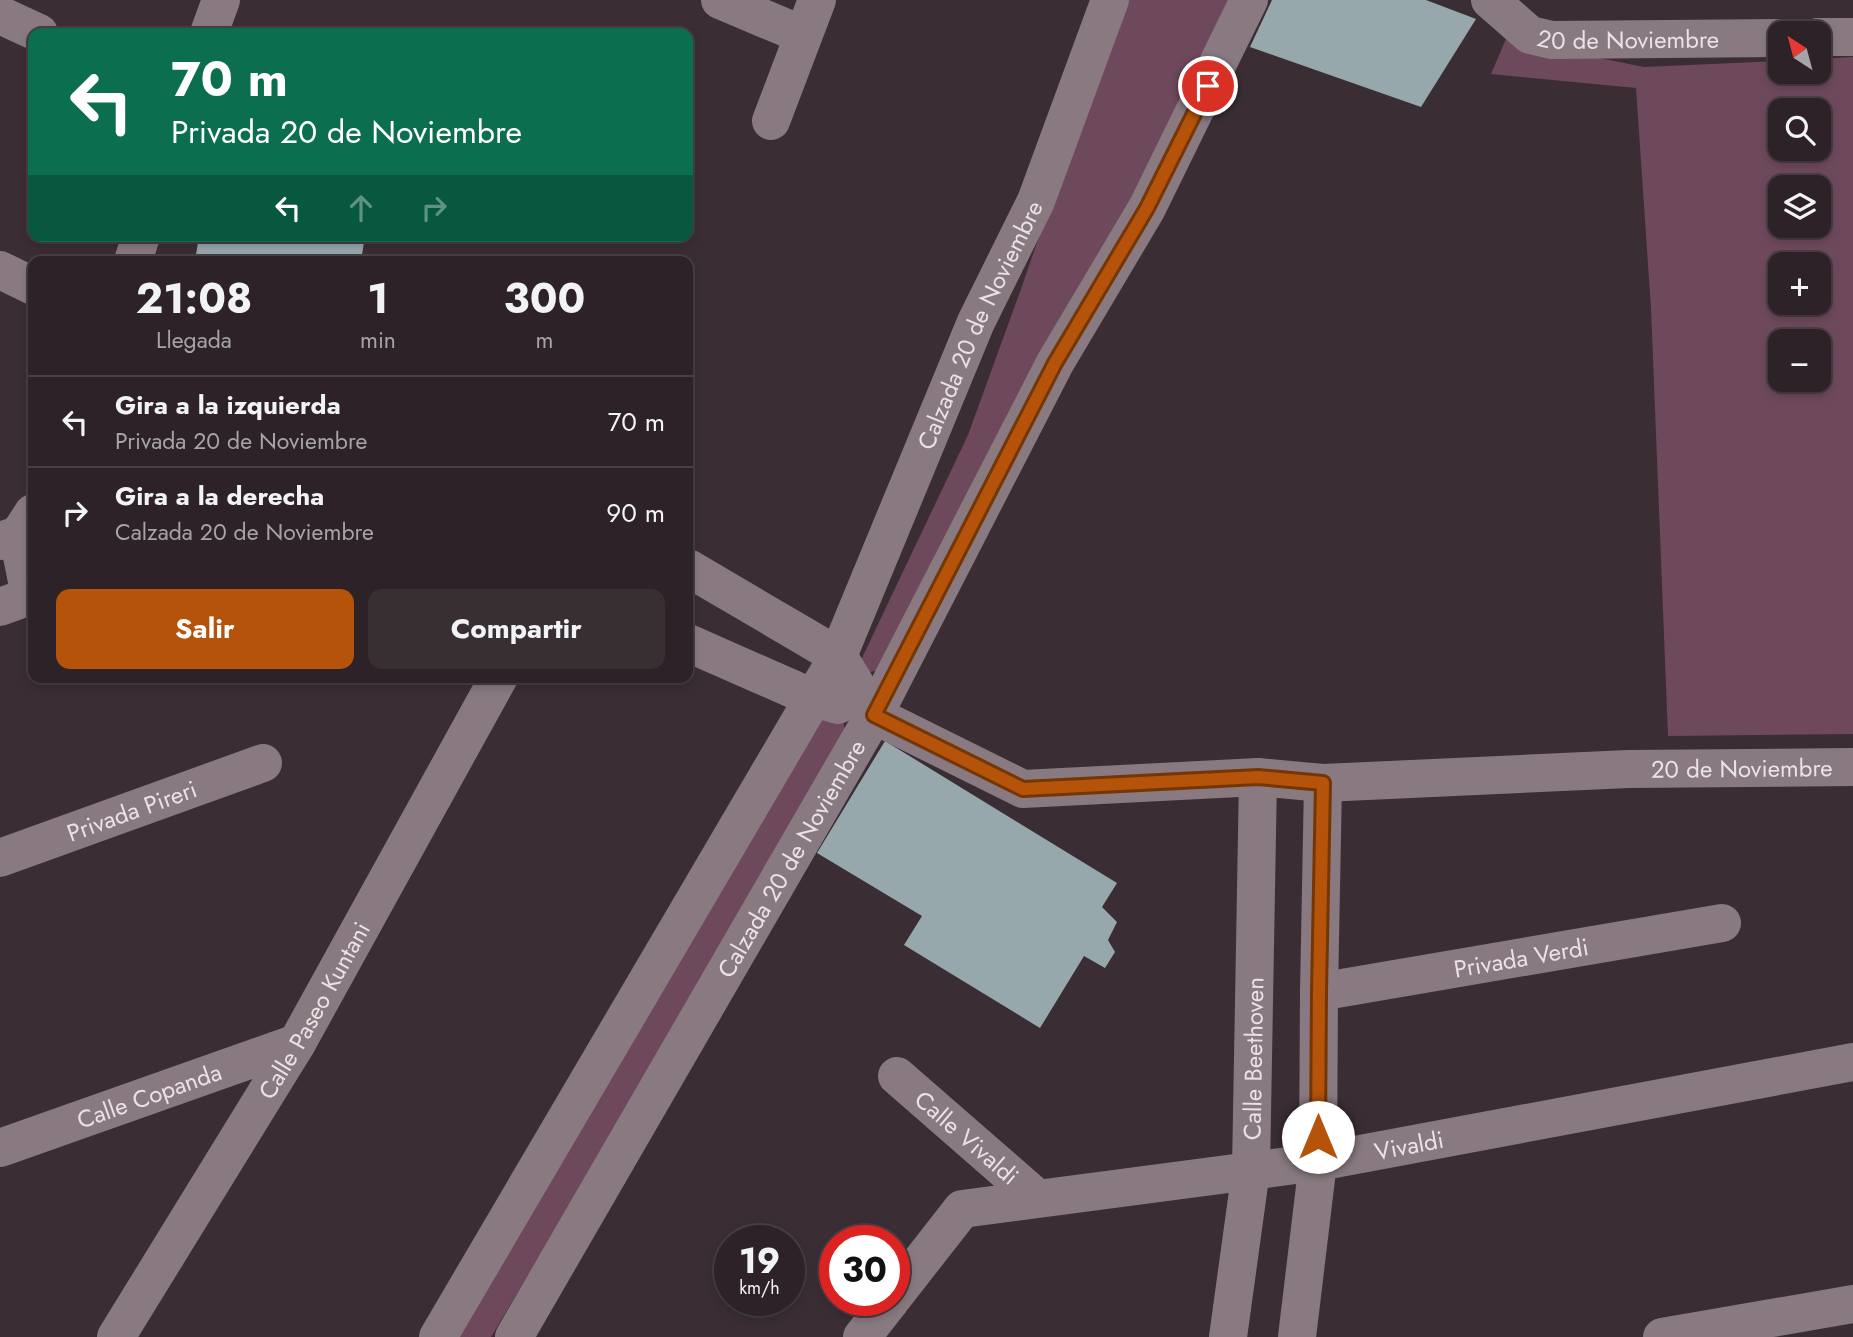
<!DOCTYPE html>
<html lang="es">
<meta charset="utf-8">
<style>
:root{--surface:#2c2227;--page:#382f33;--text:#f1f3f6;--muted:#a6a4a7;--line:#483f44;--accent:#b45309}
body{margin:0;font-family:Jost,sans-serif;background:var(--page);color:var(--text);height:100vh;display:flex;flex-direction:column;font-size:26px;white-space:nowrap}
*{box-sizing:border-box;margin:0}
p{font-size:23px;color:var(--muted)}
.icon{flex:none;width:38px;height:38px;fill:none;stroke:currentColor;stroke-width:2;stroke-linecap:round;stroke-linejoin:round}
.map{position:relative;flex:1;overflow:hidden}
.panel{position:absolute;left:28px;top:256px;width:665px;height:427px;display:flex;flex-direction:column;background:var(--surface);border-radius:14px;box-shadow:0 4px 10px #0003,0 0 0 2px var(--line)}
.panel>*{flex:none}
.hud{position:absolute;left:28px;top:28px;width:665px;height:214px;border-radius:14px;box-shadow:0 4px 10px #0003,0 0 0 2px var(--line);background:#0b6e4f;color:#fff;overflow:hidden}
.needle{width:46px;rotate:324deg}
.tools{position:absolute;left:1768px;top:21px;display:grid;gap:14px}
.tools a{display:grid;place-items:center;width:63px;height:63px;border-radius:14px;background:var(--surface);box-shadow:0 4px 10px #0003,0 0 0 2px var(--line);font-size:35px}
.speed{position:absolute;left:714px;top:1225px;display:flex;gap:14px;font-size:35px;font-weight:700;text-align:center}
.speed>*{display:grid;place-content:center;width:91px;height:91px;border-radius:50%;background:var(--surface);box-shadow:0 4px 10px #0003,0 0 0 2px var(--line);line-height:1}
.speed small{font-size:18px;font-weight:400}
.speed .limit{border:10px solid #d22;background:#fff;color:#111}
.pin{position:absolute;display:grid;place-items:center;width:60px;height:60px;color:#fff;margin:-30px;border:4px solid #fff;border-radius:50%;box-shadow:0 2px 7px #0007}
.me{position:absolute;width:77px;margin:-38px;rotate:0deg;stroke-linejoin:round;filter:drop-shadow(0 0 5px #0008)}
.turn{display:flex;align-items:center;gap:24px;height:147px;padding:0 28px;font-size:32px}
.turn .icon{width:91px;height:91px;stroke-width:2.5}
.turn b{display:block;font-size:49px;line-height:60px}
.lanes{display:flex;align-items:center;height:66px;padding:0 28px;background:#0003;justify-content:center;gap:35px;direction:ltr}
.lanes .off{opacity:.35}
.eta{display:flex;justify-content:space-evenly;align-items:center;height:119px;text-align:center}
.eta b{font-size:42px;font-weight:700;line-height:49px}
.primary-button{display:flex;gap:14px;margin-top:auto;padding:14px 28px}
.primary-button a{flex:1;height:80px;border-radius:14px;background:var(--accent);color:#fff;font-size:28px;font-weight:700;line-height:80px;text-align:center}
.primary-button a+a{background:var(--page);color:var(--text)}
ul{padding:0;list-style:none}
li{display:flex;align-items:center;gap:21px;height:91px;padding:0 28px;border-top:2px solid var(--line)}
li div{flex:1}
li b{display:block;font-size:26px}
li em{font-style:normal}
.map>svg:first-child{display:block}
.green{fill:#6e495b;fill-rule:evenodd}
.building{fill:#97a8ac}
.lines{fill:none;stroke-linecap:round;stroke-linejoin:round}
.minor{stroke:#887a80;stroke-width:38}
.secondary{stroke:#887a80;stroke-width:38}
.route-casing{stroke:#753606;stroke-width:18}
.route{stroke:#b45309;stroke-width:12}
.labels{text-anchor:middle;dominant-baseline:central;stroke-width:7;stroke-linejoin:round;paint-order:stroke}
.street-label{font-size:24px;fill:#eae2e5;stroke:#3a2e34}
</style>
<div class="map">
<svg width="1853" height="1337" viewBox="0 0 1853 1337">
<rect width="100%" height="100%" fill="#3a2e34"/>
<g class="green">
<path d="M1125 0H1235L890 668 870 672 861 660 968 435 1021 289 1081 115Z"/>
<path d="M1506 39 1644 67 1780 61V72H1818V59L1853 57V734L1668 736 1651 308 1636 88 1491 74ZM1780 110H1818V149H1780ZM1780 187H1818V226H1780ZM1780 264H1818V303H1780ZM1780 341H1818V380H1780Z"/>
<path d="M842 719 848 739 491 1337H454L820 720Z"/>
</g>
<g class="building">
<path d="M1272 0H1426L1476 19 1421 107 1250 47Z"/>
<path d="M199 236H365L361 261H195Z"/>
<path d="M885 741 1117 883 1102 907 1117 922 1108 940 1115 952 1105 968 1084 956 1040 1028 904 945 922 916 817 853Z"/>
</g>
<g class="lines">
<g class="minor">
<path d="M720 0 803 35"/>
<path id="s1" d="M1490 0 1530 35 1552 40 1780 38"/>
<path d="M0 15 39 33"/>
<path d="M209 33 221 0"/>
<path d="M1818 37H1853"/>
<path d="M771 121 817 0"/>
<path d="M133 261 141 236"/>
<path d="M0 270 33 286"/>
<path d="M30 596 18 536 33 513"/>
<path id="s2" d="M874 715 1023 789 1258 777 1323 783 1628 769 1853 767"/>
<path id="s3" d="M0 858 263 763"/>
<path id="s4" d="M1319 992 1722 923"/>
<path id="s5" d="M897 1076 1037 1198"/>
<path id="s6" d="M0 1148 297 1043"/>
<path id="s7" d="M894 1296 962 1209 1318 1162 1853 1062"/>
<path id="s8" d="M116 1337 297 1043 499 677"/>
<path d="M862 1337 891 1300"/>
<path id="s9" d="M1228 1337 1251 1170 1258 777"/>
<path d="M1297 1337 1318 1162 1319 992 1323 783"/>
<path d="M1662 1337 1853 1304"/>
</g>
<g class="secondary">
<path d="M0 541 33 530"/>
<path d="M688 568 838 656 874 715"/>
<path d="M0 607 33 595"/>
<path d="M688 643 813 698 838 705"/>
<path id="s10" d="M438 1337 838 656 976 322 1036 201 1110 0"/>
<path id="s11" d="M514 1337 874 715 1055 363 1147 208 1249 0"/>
</g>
</g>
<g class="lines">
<defs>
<path id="route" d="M1208 86 1147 208 1055 363 874 715 1023 789 1258 777 1323 783 1319 992 1318 1137"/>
</defs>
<use href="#route" class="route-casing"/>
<use href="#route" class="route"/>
</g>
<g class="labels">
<g class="street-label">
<text stroke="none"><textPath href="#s1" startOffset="152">20 de Noviembre</textPath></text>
<text stroke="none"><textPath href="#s10" startOffset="1150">Calzada 20 de Noviembre</textPath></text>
<text stroke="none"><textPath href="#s2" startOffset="886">20 de Noviembre</textPath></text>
<text stroke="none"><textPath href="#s3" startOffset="140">Privada Pireri</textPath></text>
<text stroke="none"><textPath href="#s11" startOffset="553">Calzada 20 de Noviembre</textPath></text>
<text stroke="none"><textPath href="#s4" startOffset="205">Privada Verdi</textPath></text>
<text stroke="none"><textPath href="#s8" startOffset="382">Calle Paseo Kuntani</textPath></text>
<text stroke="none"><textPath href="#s9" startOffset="280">Calle Beethoven</textPath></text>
<text stroke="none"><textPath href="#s6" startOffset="158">Calle Copanda</textPath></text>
<text stroke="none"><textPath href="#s5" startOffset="93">Calle Vivaldi</textPath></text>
<text stroke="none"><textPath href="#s7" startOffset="562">Vivaldi</textPath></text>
</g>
</g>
</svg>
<div class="tools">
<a><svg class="needle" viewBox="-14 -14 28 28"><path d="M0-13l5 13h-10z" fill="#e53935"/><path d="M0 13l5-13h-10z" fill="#a6a4a7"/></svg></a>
<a><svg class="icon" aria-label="search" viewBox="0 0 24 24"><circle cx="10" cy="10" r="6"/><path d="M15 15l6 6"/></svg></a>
<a><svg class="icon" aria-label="layers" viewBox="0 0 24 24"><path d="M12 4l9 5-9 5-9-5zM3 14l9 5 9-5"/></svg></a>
<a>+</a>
<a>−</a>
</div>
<div class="speed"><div>19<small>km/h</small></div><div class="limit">30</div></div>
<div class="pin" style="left:1208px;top:86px;background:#d93025"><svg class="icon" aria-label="arrive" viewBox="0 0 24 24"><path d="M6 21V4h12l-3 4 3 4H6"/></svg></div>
<svg class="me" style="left:1318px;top:1137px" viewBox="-20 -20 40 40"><circle r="19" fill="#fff"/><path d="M0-13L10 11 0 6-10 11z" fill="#b45309"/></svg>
<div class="hud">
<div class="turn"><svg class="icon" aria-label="left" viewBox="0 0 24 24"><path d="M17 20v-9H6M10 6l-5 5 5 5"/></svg><div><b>70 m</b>Privada 20 de Noviembre</div></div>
<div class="lanes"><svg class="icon" aria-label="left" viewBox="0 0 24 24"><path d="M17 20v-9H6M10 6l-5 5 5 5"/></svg><svg class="icon off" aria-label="ahead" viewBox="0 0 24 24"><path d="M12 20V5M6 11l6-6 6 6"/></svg><svg class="icon off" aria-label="right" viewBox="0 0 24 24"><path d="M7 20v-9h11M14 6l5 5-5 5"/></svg></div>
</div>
<section class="panel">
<div class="eta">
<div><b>21:08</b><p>Llegada</p></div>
<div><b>1</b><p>min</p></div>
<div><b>300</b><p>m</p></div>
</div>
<ul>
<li><svg class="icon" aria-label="left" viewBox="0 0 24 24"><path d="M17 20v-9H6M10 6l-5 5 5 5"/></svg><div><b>Gira a la izquierda</b><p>Privada 20 de Noviembre</p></div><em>70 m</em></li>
<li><svg class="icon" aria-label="right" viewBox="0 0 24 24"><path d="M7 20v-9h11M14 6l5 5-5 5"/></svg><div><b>Gira a la derecha</b><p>Calzada 20 de Noviembre</p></div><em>90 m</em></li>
</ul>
<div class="primary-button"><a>Salir</a><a>Compartir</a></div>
</section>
</div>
